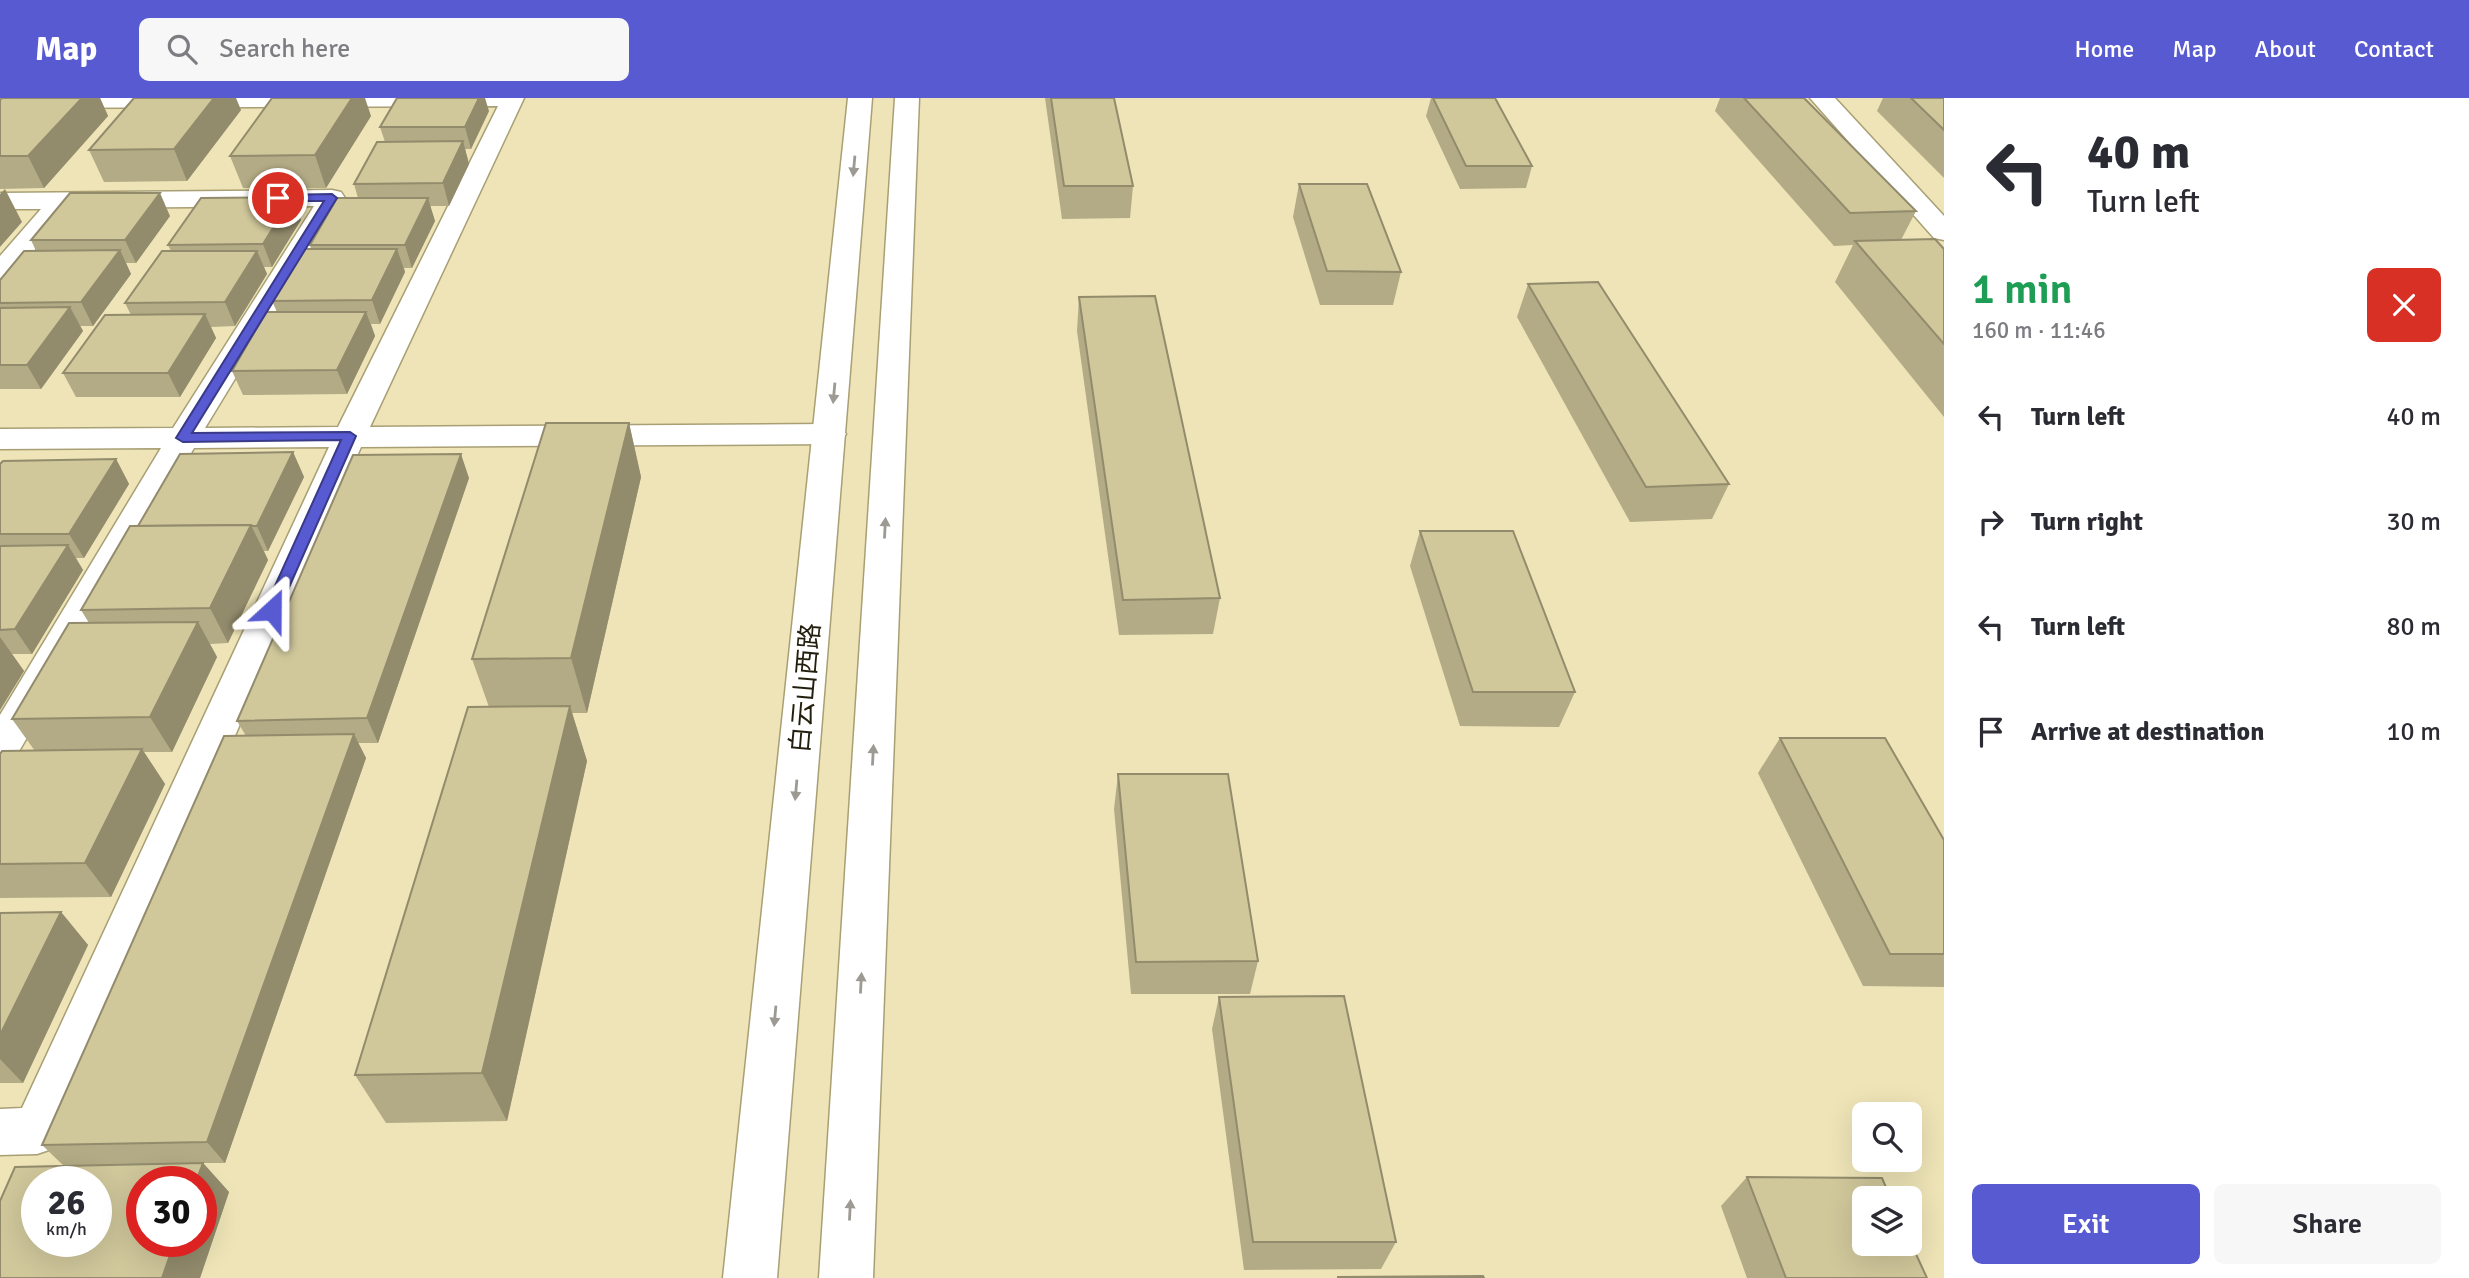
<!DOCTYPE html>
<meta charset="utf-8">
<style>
:root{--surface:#fff;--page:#f7f7f7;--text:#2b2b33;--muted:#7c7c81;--accent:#585ad2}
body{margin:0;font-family:Signika,"Noto Sans SC",sans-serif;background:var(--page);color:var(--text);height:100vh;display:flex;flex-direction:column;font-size:26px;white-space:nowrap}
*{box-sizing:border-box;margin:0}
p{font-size:23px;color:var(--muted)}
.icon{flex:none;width:38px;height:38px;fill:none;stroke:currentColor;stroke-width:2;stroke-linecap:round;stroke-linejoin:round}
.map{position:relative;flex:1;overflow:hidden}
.details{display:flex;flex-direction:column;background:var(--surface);width:525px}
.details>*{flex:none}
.top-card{background:#fff;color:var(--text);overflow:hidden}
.fabs{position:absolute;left:1852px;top:1004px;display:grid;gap:14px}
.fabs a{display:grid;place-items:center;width:70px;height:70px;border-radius:10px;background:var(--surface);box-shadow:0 7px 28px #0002;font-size:35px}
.speed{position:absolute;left:21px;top:1068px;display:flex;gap:14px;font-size:35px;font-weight:700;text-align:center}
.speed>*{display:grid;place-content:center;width:91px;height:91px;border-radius:50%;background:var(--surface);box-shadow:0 7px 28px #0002;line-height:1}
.speed small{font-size:18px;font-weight:400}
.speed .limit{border:10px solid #d22;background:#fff;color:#111}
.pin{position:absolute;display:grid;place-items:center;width:60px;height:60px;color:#fff;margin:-30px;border:4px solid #fff;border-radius:50%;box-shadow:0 2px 7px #0007}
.me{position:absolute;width:77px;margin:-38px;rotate:24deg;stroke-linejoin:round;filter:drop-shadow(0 0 5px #0008)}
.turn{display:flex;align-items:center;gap:24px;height:147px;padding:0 28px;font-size:32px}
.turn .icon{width:91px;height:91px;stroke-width:2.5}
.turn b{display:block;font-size:49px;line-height:60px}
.round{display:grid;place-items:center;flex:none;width:74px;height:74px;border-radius:10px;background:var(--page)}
.head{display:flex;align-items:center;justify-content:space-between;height:119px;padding:0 28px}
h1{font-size:42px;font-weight:600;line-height:52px;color:#1e9e55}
.cta{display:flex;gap:14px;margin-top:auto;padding:14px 28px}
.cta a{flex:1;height:80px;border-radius:10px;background:var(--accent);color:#fff;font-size:28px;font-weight:600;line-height:80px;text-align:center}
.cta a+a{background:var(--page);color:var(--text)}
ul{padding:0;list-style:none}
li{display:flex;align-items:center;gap:21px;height:105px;padding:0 28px}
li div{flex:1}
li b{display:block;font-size:26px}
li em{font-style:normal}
header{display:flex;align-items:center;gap:42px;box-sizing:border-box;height:98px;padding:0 35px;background:var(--accent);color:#fff}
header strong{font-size:33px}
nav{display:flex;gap:38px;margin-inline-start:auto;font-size:24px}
.search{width:490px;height:63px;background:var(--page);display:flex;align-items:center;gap:18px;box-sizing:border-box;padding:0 24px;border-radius:10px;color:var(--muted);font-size:26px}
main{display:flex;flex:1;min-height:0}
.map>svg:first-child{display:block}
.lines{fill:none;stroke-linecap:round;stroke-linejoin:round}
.minor-casing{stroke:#a89f74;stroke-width:3}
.secondary-casing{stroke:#a89f74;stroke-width:3}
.minor{fill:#fff;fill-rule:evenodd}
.secondary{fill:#fff;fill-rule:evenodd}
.wall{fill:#b3ab85}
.shaded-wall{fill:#928b6c}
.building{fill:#d0c79b;stroke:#928b6c;stroke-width:2;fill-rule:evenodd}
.oneway{fill:#9c9a93}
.route{fill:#585ad2;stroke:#393a88;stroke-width:2}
.labels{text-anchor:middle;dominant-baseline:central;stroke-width:5;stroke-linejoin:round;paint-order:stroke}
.street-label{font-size:26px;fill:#231f0e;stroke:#fff}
</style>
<header>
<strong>Map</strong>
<div class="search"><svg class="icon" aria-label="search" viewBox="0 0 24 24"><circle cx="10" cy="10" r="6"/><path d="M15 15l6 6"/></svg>Search here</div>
<nav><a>Home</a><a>Map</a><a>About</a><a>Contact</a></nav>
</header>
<main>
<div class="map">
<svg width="1944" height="1180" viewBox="0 0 1944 1180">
<rect width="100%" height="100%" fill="#eee4b7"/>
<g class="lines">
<defs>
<g id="minor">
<path d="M0 0H524L370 329 830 326 841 329 846 336 841 343 830 346 361 349 55 1050 37 1056 0 1057V1011L22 1010 329 349 194 350 14 662 0 666V617L161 350 0 351V331L173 330 314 108 69 110 10 182 0 184V158L41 111H0V95L332 92 341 94 345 100 205 330 338 329 498 8 0 10Z"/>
<path d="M1810 0H1835L1944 118V142L1934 140Z"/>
</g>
<g id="secondary">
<path d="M848 0H872L777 1180H723Z"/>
<path d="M895 0H919L873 1180H819Z"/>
</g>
</defs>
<use href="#minor" class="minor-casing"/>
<use href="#secondary" class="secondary-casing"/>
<use href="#minor" class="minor"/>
<use href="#secondary" class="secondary"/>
</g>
<g class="wall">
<path d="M2 0H100L108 18 44 90 0 91V2Z"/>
<path d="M1045 0H1114L1133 88 1130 120 1062 121Z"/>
<path d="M1431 0H1495L1532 68 1526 90 1460 91 1426 18Z"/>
<path d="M1720 0H1804L1916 113 1901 142 1944 151V319L1835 184 1853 147 1834 148 1715 13Z"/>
<path d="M1883 0H1944V80L1877 13Z"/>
<path d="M241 12 187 83 104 84 89 52Z"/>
<path d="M489 13 471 51H465L469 66 449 108H430L435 123 412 170H404L405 174 380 226H371L375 238 347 296 243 297 232 273 277 214 272 203 311 151 310 147 358 100 354 86 385 44 380 29Z"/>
<path d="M371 18 326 90H243L230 58Z"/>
<path d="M1299 86 1401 174 1393 207H1320L1293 119Z"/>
<path d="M170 118 136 165H126L131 176 93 228H80L83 233 41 291H0V182L36 153 31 142Z"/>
<path d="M301 122 272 169H264L267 176 235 228 211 229 216 240 180 299H76L63 275 131 217 125 205 171 153 168 147Z"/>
<path d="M1528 186 1729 386 1712 421 1630 424 1517 219Z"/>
<path d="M1079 199 1220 500 1213 536 1119 537 1077 233Z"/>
<path d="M629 325 641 379 587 615H572L587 663 507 1023 386 1025 355 977 489 609 472 561Z"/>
<path d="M293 354 304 379 268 453H264L268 462 228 545 210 546 217 559 172 654H144L165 686 111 799 0 800V656L35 653 12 621 89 525 81 512 138 428Z"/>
<path d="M116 361 129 386 84 460H76L83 472 32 556H12L24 573 0 612V366Z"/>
<path d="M469 380 378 645H358L366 660 225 1065H203L229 1094 200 1180H0L64 1068 42 1047 246 638 237 623Z"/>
<path d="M1420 433 1575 594 1559 629 1460 628 1410 468Z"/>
<path d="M1780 640 1944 742V889L1863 888 1758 675Z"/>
<path d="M1118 676 1258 863 1250 896H1131L1114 711Z"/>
<path d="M61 814 88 847 23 985H0V815Z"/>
<path d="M1219 899 1396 1144 1381 1171 1244 1172 1212 931Z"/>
<path d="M1747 1079 1927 1180H1747L1721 1108Z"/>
</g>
<g class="shaded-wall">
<path d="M82 0H100L108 18 44 90 28 58Z"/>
<path d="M214 0H236L241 12 187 83 174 51Z"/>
<path d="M352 0H365L371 18 326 90 315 57Z"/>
<path d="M479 0H485L489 13 471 51 465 29Z"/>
<path d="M463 43 469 66 449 108 443 85Z"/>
<path d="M5 91 22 124 0 149V96Z"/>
<path d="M160 95 170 118 136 165 125 142Z"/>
<path d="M292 99 301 122 272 169 263 146Z"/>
<path d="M428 100 435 123 412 170 405 147Z"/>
<path d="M397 151 405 174 380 226 372 202Z"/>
<path d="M120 152 131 176 93 228 81 204Z"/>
<path d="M257 153 267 176 235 228 225 204Z"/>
<path d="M70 209 83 233 41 291 27 267Z"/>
<path d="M366 214 375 238 347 296 337 272Z"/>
<path d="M205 216 216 240 180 299 168 275Z"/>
<path d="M629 325 641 379 587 615 571 560Z"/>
<path d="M293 354 304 379 268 453 257 428Z"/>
<path d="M461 356 469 380 378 645 367 620Z"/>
<path d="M116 361 129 386 84 460 69 436Z"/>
<path d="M251 427 268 462 228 545 210 510Z"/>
<path d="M68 447 83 472 32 556 15 531Z"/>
<path d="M198 524 217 559 172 654 150 619Z"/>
<path d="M0 539 24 573 0 612Z"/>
<path d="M570 608 587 663 507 1023 482 975Z"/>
<path d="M354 636 366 660 225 1065 207 1044Z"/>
<path d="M142 651 165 686 111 799 85 765Z"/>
<path d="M61 814 88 847 23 985 0 961V937Z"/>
<path d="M203 1065 229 1094 200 1180H162L175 1143H201V1083H196Z"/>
</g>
<g class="building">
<path d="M2 0H82L28 58H0V2Z"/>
<path d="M134 0H214L174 51 89 52Z"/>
<path d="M272 0H352L315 57 230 58Z"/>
<path d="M397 0H479L465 29H380Z"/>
<path d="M1051 0H1114L1133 88H1064Z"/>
<path d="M1433 0H1495L1532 68H1466Z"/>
<path d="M1744 0H1804L1916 113 1850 115Z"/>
<path d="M1911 0H1944V32Z"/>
<path d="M463 43 443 85 354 86 377 44Z"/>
<path d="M1299 86H1367L1401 174 1327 173Z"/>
<path d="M70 95H160L125 142H31Z"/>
<path d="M292 99 263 146 168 147 201 100Z"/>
<path d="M337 100H428L405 147H310Z"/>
<path d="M1935 141 1944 151V246L1855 143Z"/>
<path d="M302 151H397L372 202 272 203Z"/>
<path d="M120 152 81 204 0 205V182L24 153Z"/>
<path d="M162 153H257L225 204 125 205Z"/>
<path d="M1598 184 1729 386 1646 389 1528 186Z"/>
<path d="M1155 198 1220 500 1123 502 1079 199Z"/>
<path d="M70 209 27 267H0V210Z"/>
<path d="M266 214H366L337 272 232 273Z"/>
<path d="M205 216 168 275H63L105 217Z"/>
<path d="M546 325H629L571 560 472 561Z"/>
<path d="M293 354 257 428H251V427L138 428 180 356Z"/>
<path d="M461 356 367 620 237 623 353 357Z"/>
<path d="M116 361 69 436H0V366L3 363Z"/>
<path d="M251 427 210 510 81 512 130 428Z"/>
<path d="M1420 433H1513L1575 594H1473Z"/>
<path d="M68 447 15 531 0 532V448Z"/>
<path d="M198 524 150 619 12 621 69 525Z"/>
<path d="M570 608 482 975 355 977 468 609Z"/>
<path d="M354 636 207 1044 42 1047 224 638Z"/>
<path d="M1780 640H1885L1944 742V856H1890Z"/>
<path d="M142 651 85 765 0 766V656L2 653Z"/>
<path d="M1118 676H1228L1258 863 1136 864Z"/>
<path d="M61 814 0 937V815Z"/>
<path d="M1344 898 1396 1144H1253L1219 899Z"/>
<path d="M203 1065 196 1083H142V1143H175L162 1180H0V1103L15 1069ZM37 1083H96V1143H37Z"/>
<path d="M1747 1079 1882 1080 1891 1101H1864V1146H1909V1141L1927 1180H1786Z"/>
<path d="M1483 1178 1484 1180H1338V1179Z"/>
</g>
<defs><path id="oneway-solid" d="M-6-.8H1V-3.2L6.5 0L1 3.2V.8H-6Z" transform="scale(1.75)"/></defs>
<g class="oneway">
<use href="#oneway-solid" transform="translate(854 68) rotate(95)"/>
<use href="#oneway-solid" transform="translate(834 295) rotate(95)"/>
<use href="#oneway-solid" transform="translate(885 430) rotate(-87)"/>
<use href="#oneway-solid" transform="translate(873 657) rotate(-87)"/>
<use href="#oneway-solid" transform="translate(796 692) rotate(95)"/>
<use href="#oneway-solid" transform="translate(861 885) rotate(-87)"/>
<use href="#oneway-solid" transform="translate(775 918) rotate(95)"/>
<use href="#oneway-solid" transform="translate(850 1112) rotate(-87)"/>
</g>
<path class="route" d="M332 96 337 100 192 335 350 334 356 338 279 512 272 517 264 512 341 342 183 344 176 340 324 103H278L272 100 278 97Z"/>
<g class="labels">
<g class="street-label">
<text transform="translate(806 590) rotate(-85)">白云山西路</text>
</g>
</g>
</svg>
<div class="fabs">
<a><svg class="icon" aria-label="search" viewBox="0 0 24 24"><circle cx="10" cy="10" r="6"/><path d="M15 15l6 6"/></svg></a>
<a><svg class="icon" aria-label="layers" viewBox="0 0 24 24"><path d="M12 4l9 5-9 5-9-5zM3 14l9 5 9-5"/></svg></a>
</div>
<div class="speed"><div>26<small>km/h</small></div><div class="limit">30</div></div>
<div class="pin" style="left:278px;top:100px;background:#d93025"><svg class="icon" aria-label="arrive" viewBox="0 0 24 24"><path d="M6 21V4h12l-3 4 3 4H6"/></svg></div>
<svg class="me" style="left:272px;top:512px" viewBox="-20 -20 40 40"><path d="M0-17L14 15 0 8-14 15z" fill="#585ad2" stroke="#fff" stroke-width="4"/></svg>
</div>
<section class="details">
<div class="top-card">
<div class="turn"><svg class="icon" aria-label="left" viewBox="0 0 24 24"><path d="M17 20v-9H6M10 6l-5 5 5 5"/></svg><div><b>40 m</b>Turn left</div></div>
</div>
<div class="head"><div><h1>1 min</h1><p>160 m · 11:46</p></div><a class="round" style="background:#d93025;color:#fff"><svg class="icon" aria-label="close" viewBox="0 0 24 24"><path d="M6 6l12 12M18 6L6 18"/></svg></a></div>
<ul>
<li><svg class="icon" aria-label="left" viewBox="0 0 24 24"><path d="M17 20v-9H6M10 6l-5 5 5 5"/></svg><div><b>Turn left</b></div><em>40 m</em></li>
<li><svg class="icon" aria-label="right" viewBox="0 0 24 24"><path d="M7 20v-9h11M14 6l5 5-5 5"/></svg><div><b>Turn right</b></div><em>30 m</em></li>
<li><svg class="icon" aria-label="left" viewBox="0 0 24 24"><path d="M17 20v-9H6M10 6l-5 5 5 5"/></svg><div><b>Turn left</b></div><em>80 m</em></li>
<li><svg class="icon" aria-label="arrive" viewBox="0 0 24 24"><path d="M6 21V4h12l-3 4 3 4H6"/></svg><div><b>Arrive at destination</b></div><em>10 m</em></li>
</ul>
<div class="cta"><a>Exit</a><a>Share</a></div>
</section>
</main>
